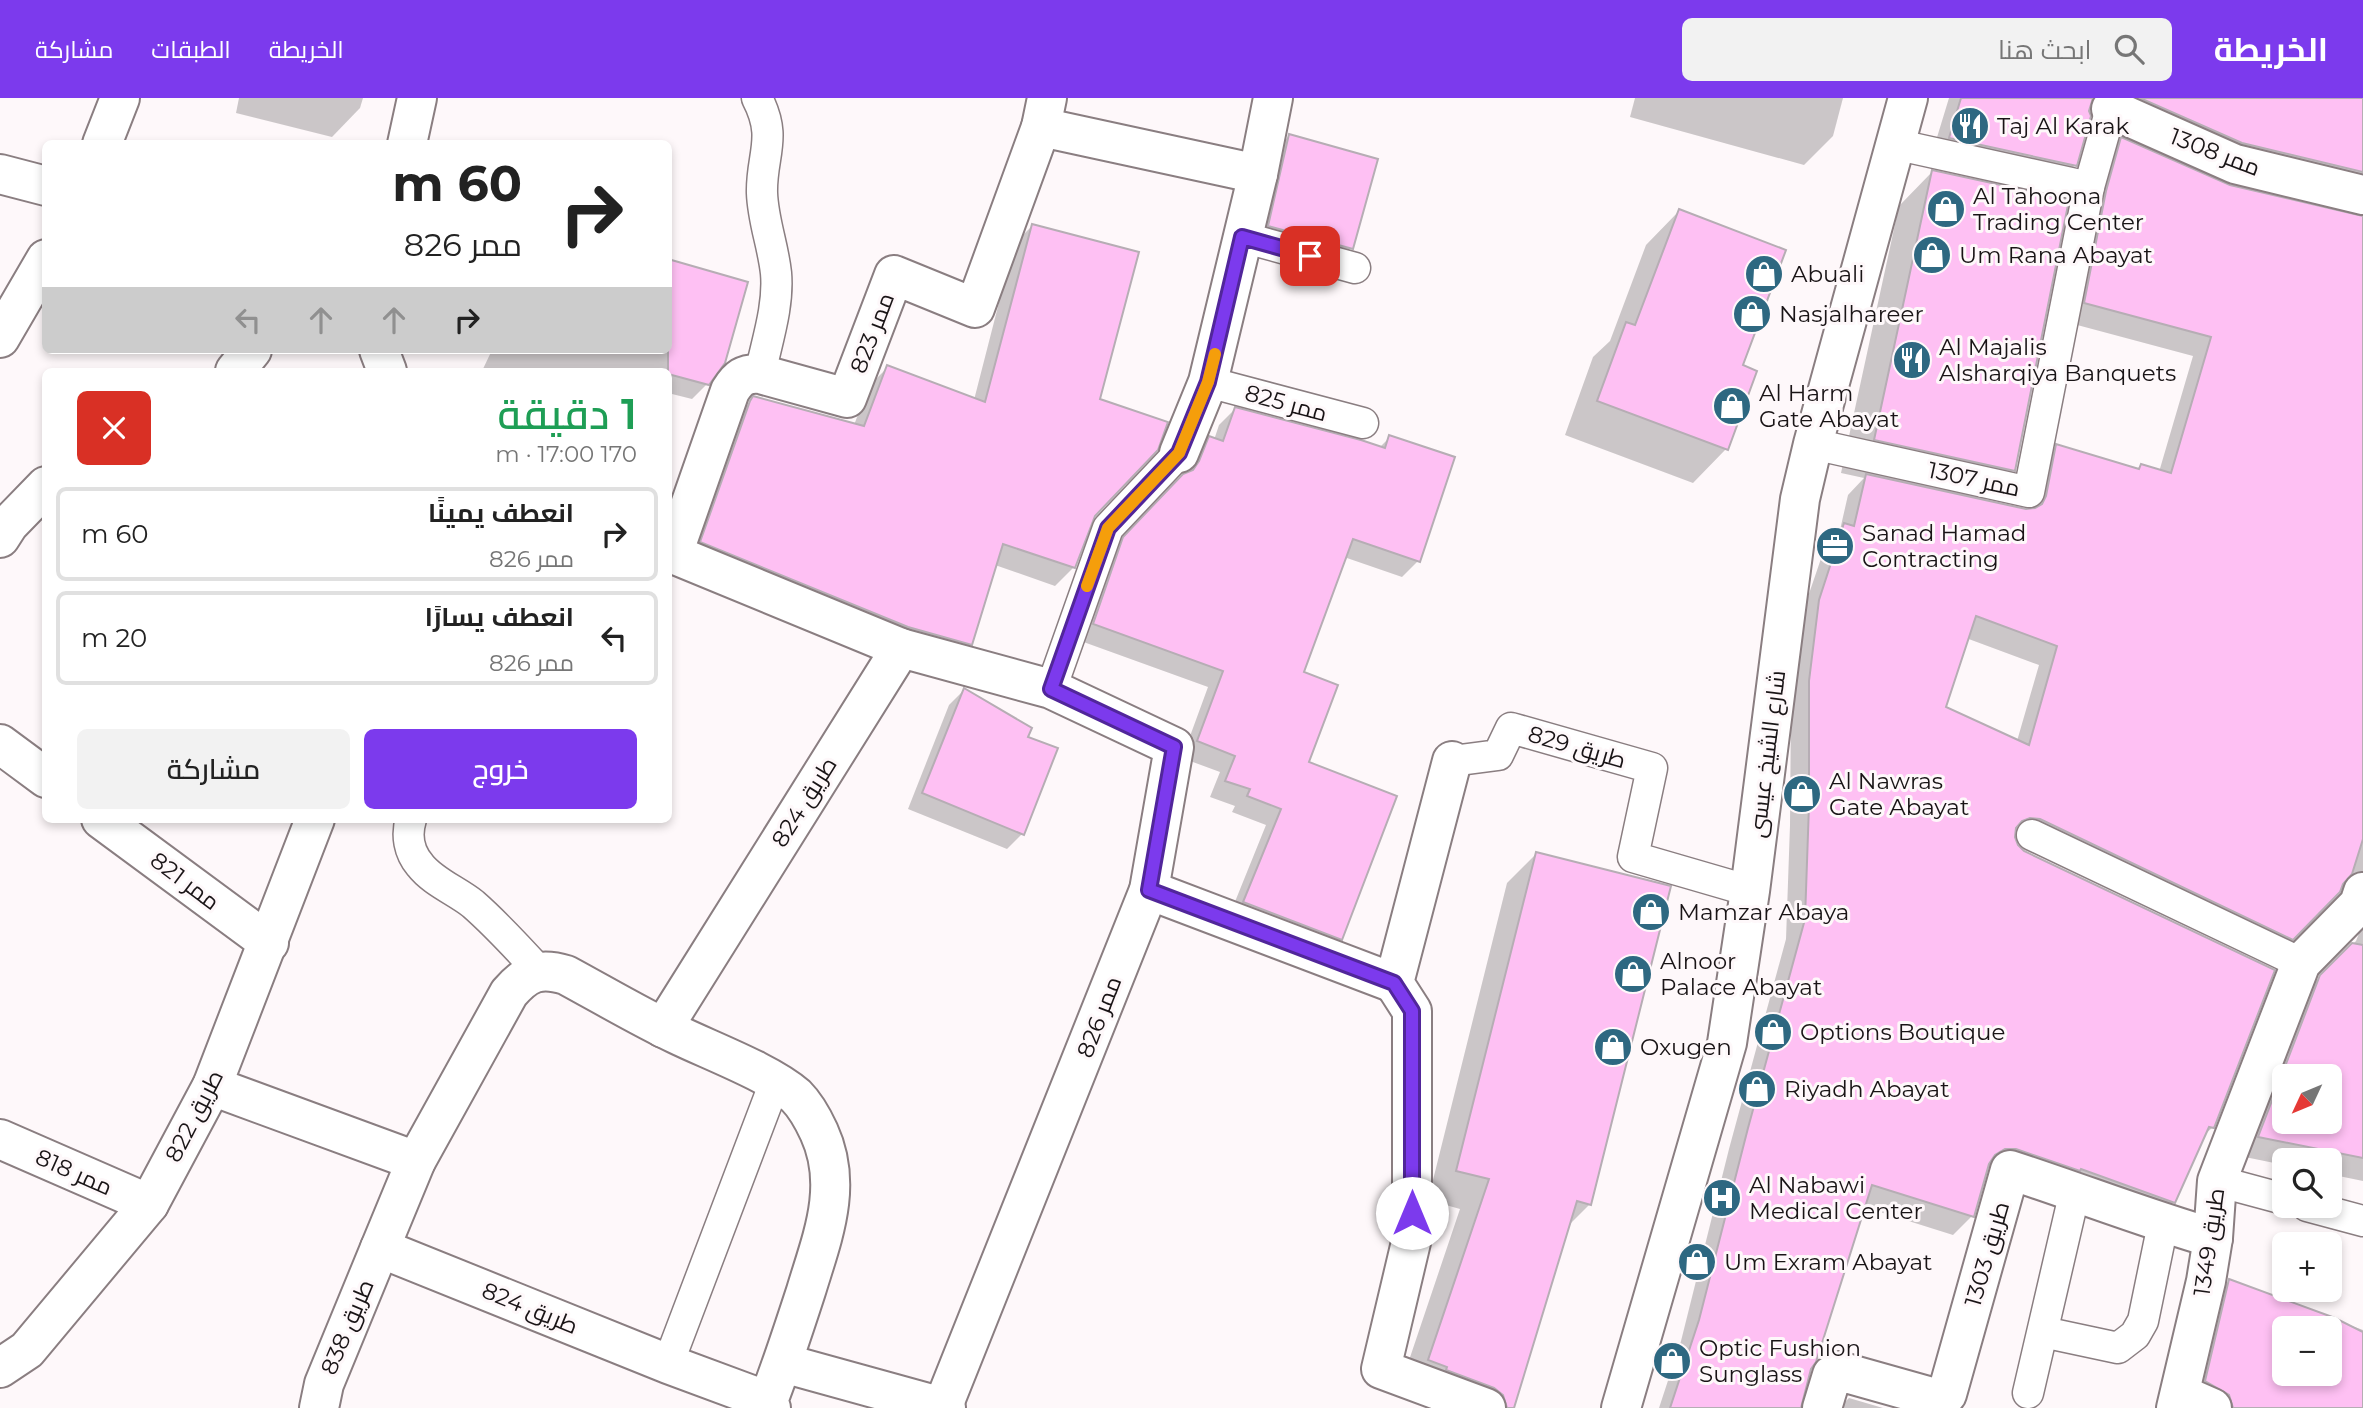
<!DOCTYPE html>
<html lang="ar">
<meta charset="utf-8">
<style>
:root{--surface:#fff;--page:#f2f2f2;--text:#222;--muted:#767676;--line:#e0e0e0;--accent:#7c3aed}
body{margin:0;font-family:Montserrat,Cairo,sans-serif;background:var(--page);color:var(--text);direction:rtl;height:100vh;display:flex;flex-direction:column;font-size:26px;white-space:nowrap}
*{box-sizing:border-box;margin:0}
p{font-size:23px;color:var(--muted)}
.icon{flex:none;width:38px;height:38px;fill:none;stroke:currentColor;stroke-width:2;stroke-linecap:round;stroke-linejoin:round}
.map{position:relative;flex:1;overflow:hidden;direction:ltr}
.panel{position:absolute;left:42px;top:270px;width:630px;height:455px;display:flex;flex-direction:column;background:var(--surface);border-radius:10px;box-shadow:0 4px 10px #0003;direction:rtl}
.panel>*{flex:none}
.top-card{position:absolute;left:42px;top:42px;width:630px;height:214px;border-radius:10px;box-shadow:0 4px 10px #0003;direction:rtl;background:#fff;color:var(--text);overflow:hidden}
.needle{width:46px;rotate:226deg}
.fabs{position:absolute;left:2272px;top:966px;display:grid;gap:14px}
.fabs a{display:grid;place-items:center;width:70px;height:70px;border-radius:10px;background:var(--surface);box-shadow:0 4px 10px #0003;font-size:35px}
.pin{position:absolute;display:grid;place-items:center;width:60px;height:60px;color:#fff;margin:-30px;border-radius:14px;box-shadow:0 4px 10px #0006}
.me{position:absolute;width:77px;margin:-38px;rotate:0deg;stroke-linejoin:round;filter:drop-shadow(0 0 5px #0008)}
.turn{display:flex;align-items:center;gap:24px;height:147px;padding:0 35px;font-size:32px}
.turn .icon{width:91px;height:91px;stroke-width:2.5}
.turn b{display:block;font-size:49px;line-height:60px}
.lanes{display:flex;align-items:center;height:66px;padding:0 35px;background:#0003;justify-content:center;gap:35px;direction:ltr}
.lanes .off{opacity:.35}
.round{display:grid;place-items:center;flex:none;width:74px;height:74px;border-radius:10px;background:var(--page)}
.head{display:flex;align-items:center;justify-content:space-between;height:119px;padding:0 35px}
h1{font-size:42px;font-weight:600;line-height:52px;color:#1e9e55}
.primary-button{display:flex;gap:14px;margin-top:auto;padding:14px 35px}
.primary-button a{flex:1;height:80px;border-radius:10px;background:var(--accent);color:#fff;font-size:28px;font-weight:600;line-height:80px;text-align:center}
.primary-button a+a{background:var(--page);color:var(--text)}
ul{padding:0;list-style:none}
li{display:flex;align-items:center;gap:21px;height:94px;margin:0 14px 10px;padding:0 21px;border:4px solid var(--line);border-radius:10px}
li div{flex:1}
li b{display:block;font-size:26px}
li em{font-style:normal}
header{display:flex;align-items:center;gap:42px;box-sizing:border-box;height:98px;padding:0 35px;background:var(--accent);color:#fff}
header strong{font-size:33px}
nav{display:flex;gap:38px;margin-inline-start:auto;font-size:24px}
.search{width:490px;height:63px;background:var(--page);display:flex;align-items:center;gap:18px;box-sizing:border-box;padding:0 24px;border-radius:10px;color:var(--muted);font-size:26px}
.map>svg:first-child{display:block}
.shadow{fill:#0003;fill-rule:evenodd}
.building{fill:#fec0f3;stroke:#b6adb4;stroke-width:2;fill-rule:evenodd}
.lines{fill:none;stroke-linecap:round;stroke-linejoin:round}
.service-casing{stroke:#8a7e81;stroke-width:33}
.minor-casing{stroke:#8a7e81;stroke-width:42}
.tertiary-casing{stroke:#8a7e81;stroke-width:42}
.service{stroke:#fff;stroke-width:30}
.minor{stroke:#fff;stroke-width:38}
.tertiary{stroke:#fff;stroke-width:38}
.route-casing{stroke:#51269a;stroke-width:18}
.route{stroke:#7c3aed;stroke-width:12}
.slow{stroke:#f59e0b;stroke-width:12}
.labels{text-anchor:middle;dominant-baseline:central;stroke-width:6;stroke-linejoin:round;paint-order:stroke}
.poi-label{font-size:23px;fill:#191416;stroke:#fef8fa;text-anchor:start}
.street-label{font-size:23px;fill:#191416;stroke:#fef8fa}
</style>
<header>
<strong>الخريطة</strong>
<div class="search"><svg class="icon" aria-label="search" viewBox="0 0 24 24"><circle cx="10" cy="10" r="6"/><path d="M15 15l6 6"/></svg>ابحث هنا</div>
<nav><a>الخريطة</a><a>الطبقات</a><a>مشاركة</a></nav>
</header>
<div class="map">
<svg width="2363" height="1310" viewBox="0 0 2363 1310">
<rect width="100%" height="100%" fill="#fef8fa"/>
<g class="shadow">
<path d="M239 0H363L360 10 332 39 236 15Z"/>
<path d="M1635 0H1843L1833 38 1804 67 1630 19Z"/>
<path d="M1949 0H2363V106L2098 1H2090L2089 17 2075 67 2056 87 1931 59Z"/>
<path d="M1289 38 1351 150 1336 165 1254 143 1274 53Z"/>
<path d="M2121 41 2229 89 2363 120V803L2350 792 2340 791 2273 860 2013 738 2016 747 2213 1029 2202 1039 2173 1104 2154 1123 1996 1069H1986L1972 1118 1953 1137 1864 1109 1809 1270 1799 1310H1659L1681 1243 1729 1051 1786 841 1790 727 1791 603 1800 522 1826 446 1840 432 1848 397 1864 380 1841 375 1899 108 1932 74 2014 372 1983 403 2029 413 2038 367 2057 348 2137 372 2141 368 2159 374 2193 258 2066 224 2103 60ZM1966 540 2039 567 2017 643 1943 610Z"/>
<path d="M1679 113 1740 268 1726 351 1693 385 1565 337 1593 259 1610 243 1646 147Z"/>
<path d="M1032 128 1098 302 1093 417 1074 469 1055 488 995 467 970 546 952 564 683 462 735 319 754 300 854 327 869 288 887 270 974 302 1014 146Z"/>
<path d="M492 252H668L707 286 692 301 668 295V273H482Z"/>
<path d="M1235 311 1379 350 1390 339 1418 463 1402 479 1344 459 1301 575 1307 665 1341 841 1324 857 1228 821 1266 727 1232 714 1235 708 1210 699 1220 674 1182 660 1208 589 1078 542 1108 458 1185 377 1194 357 1210 340 1214 342 1219 327Z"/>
<path d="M964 592 1026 640 1022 736 1007 751 908 711 949 607Z"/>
<path d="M1537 755 1590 1106 1568 1128 1512 1310H1439L1399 1292 1460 1111 1428 1102 1507 785Z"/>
<path d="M2363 825V1083L2329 1076V1062H2284V1067L2240 1058 2301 898 2356 843ZM2284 978H2329V1024H2284Z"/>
<path d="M2229 1183 2363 1232V1241L2347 1310H2201L2187 1302 2210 1202ZM2284 1230H2329V1276H2284Z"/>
<path d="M1849 1300 1883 1310H1839Z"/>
</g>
<g class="building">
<path d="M1961 0H2093L2089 13 2091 18 2077 68 1949 40Z"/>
<path d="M2140 0H2363V74L2242 45Z"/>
<path d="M1289 36 1378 61 1353 151 1268 128Z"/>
<path d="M2121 39 2230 87 2363 118V741L2352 776 2343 786 2340 794 2293 842 2040 721 2030 720 2022 723 2016 730 2015 739 2018 747 2024 753 2275 872 2214 1030 2209 1029 2175 1105 2081 1071 2080 1073 2016 1051H2005L1995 1057 1989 1066 1974 1119 1872 1087 1816 1264 1811 1271 1801 1310H1670L1699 1222 1748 1030 1805 821 1809 707V583L1819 502 1844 425 1854 428 1866 376 2026 411 2035 410 2042 406 2046 398 2056 346 2139 371 2141 366 2171 375 2211 239 2084 205 2106 93ZM1976 518 2057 548 2029 647 1946 609Z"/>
<path d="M1932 72 2069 102 2015 373 1874 342Z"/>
<path d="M1679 111 1786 152 1743 267 1757 273 1728 352 1597 303 1626 224 1635 227Z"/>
<path d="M1032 126 1139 154 1100 301 1168 324 1158 352 1095 418 1075 470 1003 446 972 547 908 529 700 444 750 303 753 298 864 328 887 267 985 304Z"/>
<path d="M668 161 748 184 725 265 709 287 668 276Z"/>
<path d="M1235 309 1361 342 1385 350 1389 337 1455 359 1420 464 1353 441 1304 574 1338 587 1309 664 1397 698 1342 842 1243 804 1281 711 1247 698 1250 691 1225 683 1235 658 1197 643 1223 573 1093 526 1123 439 1183 376 1193 372 1199 363 1209 338 1223 343Z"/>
<path d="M964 590 1032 630 1028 639 1058 650 1024 737 922 695Z"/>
<path d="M1536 754 1671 788 1591 1107 1577 1103 1514 1310H1507L1503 1297 1494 1290 1446 1272 1447 1269 1428 1262 1489 1081 1456 1073Z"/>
<path d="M2352 845 2363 847V1060L2258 1039 2320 877ZM2284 978H2329V1024H2284Z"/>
<path d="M2229 1181 2335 1220 2363 1234V1310H2233L2229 1297 2205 1283ZM2284 1230H2329V1276H2284Z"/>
</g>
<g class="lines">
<defs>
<g id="service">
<path d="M757 0C778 40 761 57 762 95 763 123 773 147 776 175 779 208 767 243 760 276"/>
<path d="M1894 46 2089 89"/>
<path d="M1242 139 1355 170"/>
<path d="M1208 284 1363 325"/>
<path d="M1813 346 2029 394 2089 89 2114 0"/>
<path d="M1051 591 1108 430 1179 355"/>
<path d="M1452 663 1498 657 1511 630 1652 670 1633 759 1750 793"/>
<path d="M411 721C406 737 409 754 420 767 433 784 457 793 473 806 497 827 518 850 539 873"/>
<path d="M2032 737 2301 865"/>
<path d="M2217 1083 2284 1101"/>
<path d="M2307 1108 2363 1123"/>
<path d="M2043 1234 2118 1250 2135 1237 2143 1223 2163 1126"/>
<path d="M668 1266 775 984"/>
<path d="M2028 1295 2075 1093"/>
</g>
<g id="minor">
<path d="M2111 11 2235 66 2363 97"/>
<path d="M1041 29 1258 76"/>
<path d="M102 46 120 0"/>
<path d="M407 46 417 0"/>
<path d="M0 76 46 88"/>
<path d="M0 240 46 161"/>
<path d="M379 252 387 273"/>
<path d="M235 273 252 252"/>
<path d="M1179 355 1208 284 1258 76 1273 0"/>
<path d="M0 440 9 426 46 388"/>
<path d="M668 454 901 550 1051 591 1174 649 1149 792 943 1308"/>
<path d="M673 456 730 293C738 280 744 275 760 276L847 300 894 177 975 210 1041 29 1047 0"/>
<path d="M0 646 46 680"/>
<path d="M1452 663 1394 885 1412 913V1140L1381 1271 1486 1310"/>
<path d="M101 721 269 845"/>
<path d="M1149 792 1394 885"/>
<path d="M663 930 901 550"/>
<path d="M212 988 416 1063"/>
<path d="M0 1041 149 1106"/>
<path d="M783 1265 946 1310"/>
<path d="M0 1270 27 1252 149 1106 212 988 315 721"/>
<path d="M2180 1296 2212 1310"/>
<path d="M768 1303C782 1267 794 1230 806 1193 822 1140 844 1088 819 1034 813 1021 806 1008 796 998 770 975 711 953 678 937 640 919 603 897 566 877 540 869 527 874 509 895L416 1063 380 1150 668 1266 768 1303 771 1310"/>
<path d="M319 1310 324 1286 380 1150"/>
<path d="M1822 1310 1832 1277 1839 1273 1935 1300 1947 1296 2010 1072C2078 1094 2144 1120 2213 1140"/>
<path d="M2176 1310 2206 1183 2213 1140 2217 1083 2301 865 2359 806 2363 794"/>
</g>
<path id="tertiary" d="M1621 1310 1727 945 1750 793 1800 401 1813 346 1908 0"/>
</defs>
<use href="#service" class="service-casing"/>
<use href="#minor" class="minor-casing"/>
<use href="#tertiary" class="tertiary-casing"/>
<use href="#service" class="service"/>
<use href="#minor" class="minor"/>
<use href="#tertiary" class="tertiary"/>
</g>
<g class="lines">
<defs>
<path id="route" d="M1310 158 1242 139 1208 284 1179 355 1108 430 1051 591 1174 649 1149 792 1394 885 1412 913V1115"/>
</defs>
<use href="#route" class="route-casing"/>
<use href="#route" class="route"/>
<path class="slow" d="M1087 488 1108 430 1179 355 1208 284 1215 256"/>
</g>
<defs>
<symbol id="restaurant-disc" viewBox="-11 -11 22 22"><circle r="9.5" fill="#2e6881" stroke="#fef8fa"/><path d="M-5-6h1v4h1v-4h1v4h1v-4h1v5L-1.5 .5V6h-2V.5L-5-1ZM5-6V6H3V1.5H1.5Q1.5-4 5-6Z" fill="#fff"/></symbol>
<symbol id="shop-disc" viewBox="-11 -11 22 22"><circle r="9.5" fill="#2e6881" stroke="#fef8fa"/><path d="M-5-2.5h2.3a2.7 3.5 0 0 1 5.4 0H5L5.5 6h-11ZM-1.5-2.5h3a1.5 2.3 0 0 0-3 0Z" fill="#fff"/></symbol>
<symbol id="office-disc" viewBox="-11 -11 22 22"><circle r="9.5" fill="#2e6881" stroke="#fef8fa"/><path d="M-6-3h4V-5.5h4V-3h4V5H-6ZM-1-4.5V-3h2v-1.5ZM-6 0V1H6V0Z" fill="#fff"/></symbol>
<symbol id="hospital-disc" viewBox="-11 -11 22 22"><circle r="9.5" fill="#2e6881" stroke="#fef8fa"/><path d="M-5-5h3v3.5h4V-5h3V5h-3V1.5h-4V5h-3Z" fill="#fff"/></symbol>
</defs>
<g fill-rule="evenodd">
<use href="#restaurant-disc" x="1948" y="6" width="44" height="44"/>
<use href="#shop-disc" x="1924" y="89" width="44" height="44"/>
<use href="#shop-disc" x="1910" y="135" width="44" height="44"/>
<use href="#shop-disc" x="1742" y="154" width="44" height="44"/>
<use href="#shop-disc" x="1730" y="194" width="44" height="44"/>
<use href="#restaurant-disc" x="1890" y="240" width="44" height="44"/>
<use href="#shop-disc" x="1710" y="286" width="44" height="44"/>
<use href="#office-disc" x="1813" y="426" width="44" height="44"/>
<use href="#shop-disc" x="1780" y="674" width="44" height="44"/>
<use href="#shop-disc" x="1629" y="792" width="44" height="44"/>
<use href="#shop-disc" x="1611" y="854" width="44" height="44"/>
<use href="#shop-disc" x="1751" y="912" width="44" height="44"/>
<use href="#shop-disc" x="1591" y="927" width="44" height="44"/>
<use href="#shop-disc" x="1735" y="969" width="44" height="44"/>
<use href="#hospital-disc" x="1700" y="1078" width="44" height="44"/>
<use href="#shop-disc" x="1675" y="1142" width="44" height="44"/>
<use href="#shop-disc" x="1650" y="1241" width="44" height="44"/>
</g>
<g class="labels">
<g class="poi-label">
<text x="1997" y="28">Taj Al Karak</text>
<text x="1973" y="98">Al Tahoona<tspan x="1973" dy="26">Trading Center</tspan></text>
<text x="1959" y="157">Um Rana Abayat</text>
<text x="1791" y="176">Abuali</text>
<text x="1779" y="216">Nasjalhareer</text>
<text x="1939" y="249">Al Majalis<tspan x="1939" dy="26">Alsharqiya Banquets</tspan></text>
<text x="1759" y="295">Al Harm<tspan x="1759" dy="26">Gate Abayat</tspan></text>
<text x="1862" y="435">Sanad Hamad<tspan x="1862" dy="26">Contracting</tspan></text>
<text x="1829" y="683">Al Nawras<tspan x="1829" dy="26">Gate Abayat</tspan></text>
<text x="1678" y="814">Mamzar Abaya</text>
<text x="1660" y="863">Alnoor<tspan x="1660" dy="26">Palace Abayat</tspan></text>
<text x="1800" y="934">Options Boutique</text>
<text x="1640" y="949">Oxugen</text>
<text x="1784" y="991">Riyadh Abayat</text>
<text x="1749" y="1087">Al Nabawi<tspan x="1749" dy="26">Medical Center</tspan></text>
<text x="1724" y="1164">Um Exram Abayat</text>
<text x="1699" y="1250">Optic Fushion<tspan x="1699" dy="26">Sunglass</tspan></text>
</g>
<g class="street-label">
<text transform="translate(2215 54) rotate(21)">ممر 1308</text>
<text transform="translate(872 235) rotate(-69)">ممر 823</text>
<text transform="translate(1286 305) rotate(15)">ممر 825</text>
<text transform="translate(1974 381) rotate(12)">ممر 1307</text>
<text transform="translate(1577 649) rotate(16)">طريق 829</text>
<text transform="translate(1767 656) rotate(-83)">شارع الشيخ عيسى</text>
<text transform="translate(804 704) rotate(-58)">طريق 824</text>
<text transform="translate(185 783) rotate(37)">ممر 821</text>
<text transform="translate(1099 919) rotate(-69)">ممر 826</text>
<text transform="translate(194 1018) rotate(-63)">طريق 822</text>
<text transform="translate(74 1074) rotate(24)">ممر 818</text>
<text transform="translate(2209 1144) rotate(-82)">طريق 1349</text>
<text transform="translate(1987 1156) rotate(-74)">طريق 1303</text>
<text transform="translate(530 1210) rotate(22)">طريق 824</text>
<text transform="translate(347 1229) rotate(-67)">طريق 838</text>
</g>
</g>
</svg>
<div class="fabs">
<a><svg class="needle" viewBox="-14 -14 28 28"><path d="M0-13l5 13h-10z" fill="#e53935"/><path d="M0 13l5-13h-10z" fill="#767676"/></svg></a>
<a><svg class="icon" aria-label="search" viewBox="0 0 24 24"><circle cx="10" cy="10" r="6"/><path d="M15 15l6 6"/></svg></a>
<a>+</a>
<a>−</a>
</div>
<div class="pin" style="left:1310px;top:158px;background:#d93025"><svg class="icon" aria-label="arrive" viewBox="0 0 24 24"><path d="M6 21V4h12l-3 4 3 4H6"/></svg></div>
<svg class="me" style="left:1412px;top:1115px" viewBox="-20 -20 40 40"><circle r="19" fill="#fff"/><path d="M0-13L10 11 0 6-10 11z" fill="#7c3aed"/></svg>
<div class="top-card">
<div class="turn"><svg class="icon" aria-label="right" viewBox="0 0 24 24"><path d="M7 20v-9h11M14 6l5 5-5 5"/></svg><div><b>60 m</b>ممر 826</div></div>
<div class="lanes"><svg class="icon off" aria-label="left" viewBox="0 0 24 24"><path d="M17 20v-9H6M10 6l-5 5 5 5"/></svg><svg class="icon off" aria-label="ahead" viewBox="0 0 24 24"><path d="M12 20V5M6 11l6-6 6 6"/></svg><svg class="icon off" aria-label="ahead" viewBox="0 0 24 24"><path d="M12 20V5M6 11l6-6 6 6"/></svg><svg class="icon" aria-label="right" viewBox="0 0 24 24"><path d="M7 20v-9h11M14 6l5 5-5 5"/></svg></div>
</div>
<section class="panel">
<div class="head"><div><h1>1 دقيقة</h1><p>170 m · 17:00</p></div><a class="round" style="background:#d93025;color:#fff"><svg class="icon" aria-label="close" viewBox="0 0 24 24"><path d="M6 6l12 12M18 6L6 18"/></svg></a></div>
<ul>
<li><svg class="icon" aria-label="right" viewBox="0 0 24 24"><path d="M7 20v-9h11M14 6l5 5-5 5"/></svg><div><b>انعطف يمينًا</b><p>ممر 826</p></div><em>60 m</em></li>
<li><svg class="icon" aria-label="left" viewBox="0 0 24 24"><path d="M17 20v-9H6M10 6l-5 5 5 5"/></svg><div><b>انعطف يسارًا</b><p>ممر 826</p></div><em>20 m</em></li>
</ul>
<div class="primary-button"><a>خروج</a><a>مشاركة</a></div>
</section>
</div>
